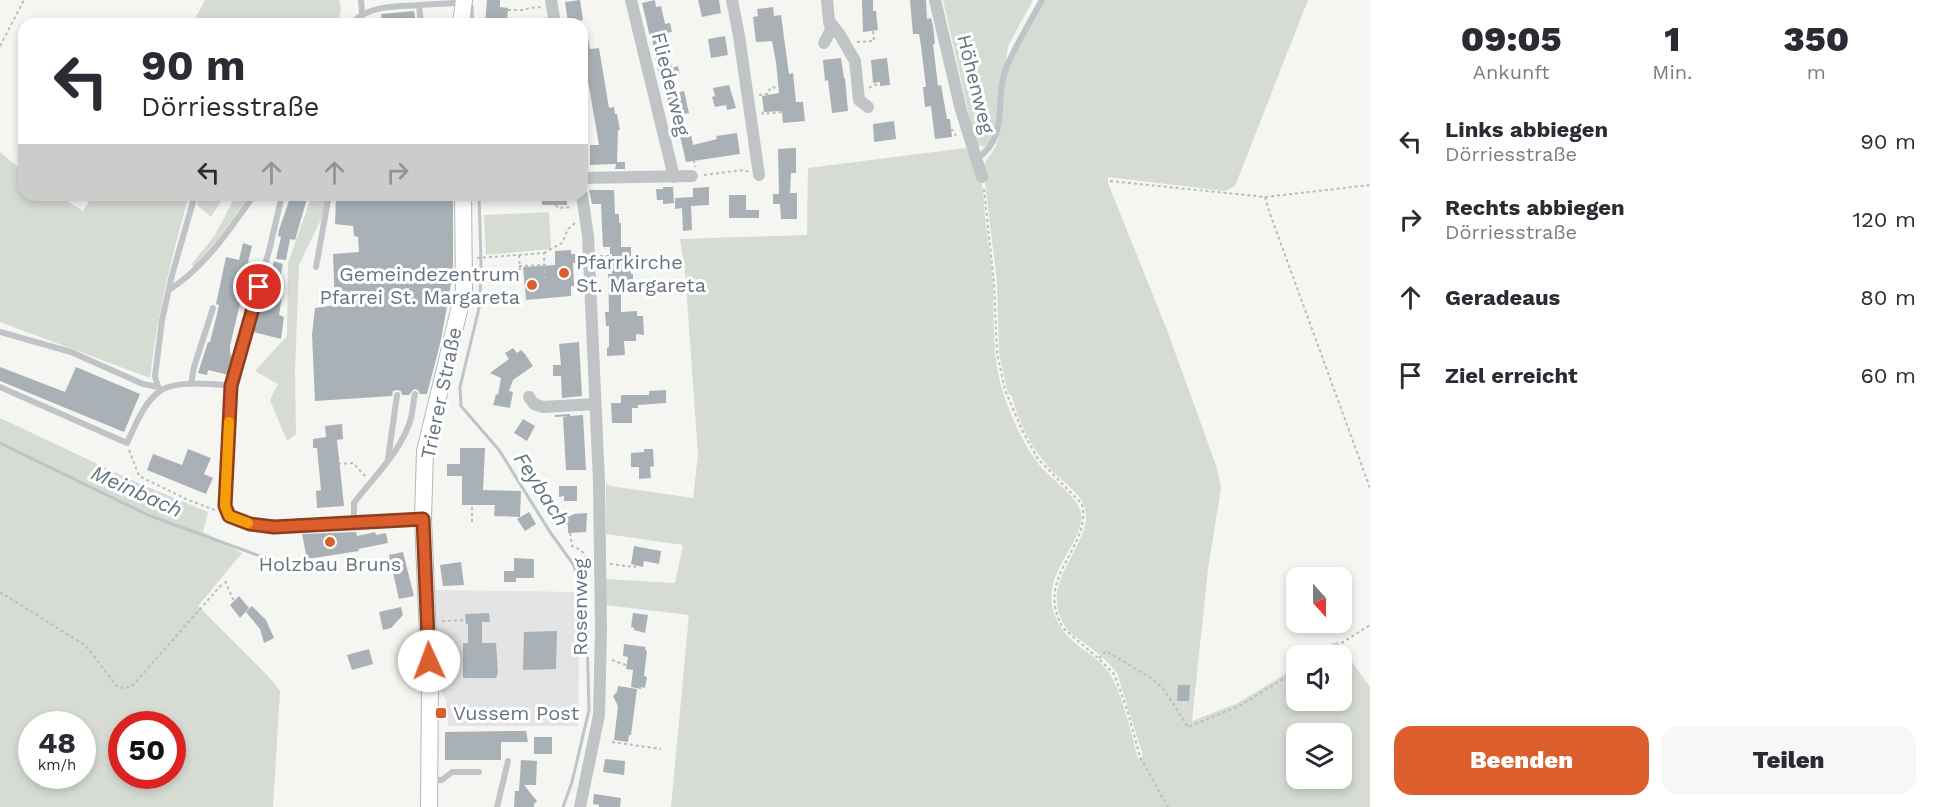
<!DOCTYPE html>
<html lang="de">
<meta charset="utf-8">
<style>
:root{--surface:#fff;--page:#f7f7f7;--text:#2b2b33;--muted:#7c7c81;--accent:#db5e2c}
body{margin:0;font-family:"Work Sans",sans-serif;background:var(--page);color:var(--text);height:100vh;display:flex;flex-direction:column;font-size:22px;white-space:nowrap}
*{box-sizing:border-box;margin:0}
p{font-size:20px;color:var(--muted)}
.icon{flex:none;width:33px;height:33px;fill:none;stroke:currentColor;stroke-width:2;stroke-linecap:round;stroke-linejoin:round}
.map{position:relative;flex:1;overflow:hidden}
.side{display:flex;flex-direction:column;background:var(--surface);width:570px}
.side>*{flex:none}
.guide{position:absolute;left:18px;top:18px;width:570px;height:183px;border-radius:18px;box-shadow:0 3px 9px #0003;background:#fff;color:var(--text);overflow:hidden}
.needle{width:39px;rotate:159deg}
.controls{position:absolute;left:1286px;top:567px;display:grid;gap:12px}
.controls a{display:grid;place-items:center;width:66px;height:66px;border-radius:12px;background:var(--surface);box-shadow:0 3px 9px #0003;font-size:30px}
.speed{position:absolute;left:18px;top:711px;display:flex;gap:12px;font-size:30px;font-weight:700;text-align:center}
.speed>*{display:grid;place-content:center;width:78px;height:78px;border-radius:50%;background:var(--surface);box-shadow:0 3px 9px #0003;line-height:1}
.speed small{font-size:15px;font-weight:400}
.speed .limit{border:9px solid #d22;background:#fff;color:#111}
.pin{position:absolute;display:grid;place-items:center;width:51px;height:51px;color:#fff;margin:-26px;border:3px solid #fff;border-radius:50%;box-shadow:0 2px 6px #0007}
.me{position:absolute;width:66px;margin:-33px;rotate:358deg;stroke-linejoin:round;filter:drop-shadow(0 0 4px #0008)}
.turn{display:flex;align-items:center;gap:21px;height:126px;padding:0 24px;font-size:27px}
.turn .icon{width:78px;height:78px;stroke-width:2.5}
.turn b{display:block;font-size:42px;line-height:51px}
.lanes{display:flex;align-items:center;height:57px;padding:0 24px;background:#0003;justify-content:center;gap:30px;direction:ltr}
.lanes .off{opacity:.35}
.eta{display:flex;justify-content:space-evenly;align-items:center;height:102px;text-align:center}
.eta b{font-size:36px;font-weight:800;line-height:42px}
.cta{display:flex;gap:12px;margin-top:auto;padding:12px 24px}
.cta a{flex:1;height:69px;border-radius:18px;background:var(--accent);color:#fff;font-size:24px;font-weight:800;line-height:69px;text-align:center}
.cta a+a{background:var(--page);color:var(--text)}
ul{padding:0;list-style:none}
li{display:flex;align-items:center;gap:18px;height:78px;padding:0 24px}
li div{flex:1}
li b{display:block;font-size:22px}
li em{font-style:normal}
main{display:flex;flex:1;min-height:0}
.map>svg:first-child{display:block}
.built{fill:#e3e4e3}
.green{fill:#d6dcd3;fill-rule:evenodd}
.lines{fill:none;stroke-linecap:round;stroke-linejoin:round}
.stream{stroke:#bcc5ca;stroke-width:3}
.building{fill:#aab1b6}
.secondary-casing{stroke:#b3b7bb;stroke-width:18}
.path{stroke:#babcbe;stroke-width:2;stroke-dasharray:3 3;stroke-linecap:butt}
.service{stroke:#c0c4c7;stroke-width:6}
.minor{stroke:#c0c4c7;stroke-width:12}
.secondary{stroke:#fff;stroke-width:16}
.route-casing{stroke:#8e3d1d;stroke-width:15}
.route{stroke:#db5e2c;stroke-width:10}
.slow{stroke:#f59e0b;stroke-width:10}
.poi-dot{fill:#db5e2c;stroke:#fff;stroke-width:2}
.labels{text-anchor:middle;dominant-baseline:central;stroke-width:6;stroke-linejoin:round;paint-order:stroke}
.street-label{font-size:20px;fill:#667481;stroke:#fff}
.poi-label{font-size:20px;fill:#667481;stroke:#fff;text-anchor:start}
.water-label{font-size:21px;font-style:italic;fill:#61757f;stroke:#fff}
</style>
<main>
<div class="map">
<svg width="1370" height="807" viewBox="0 0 1370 807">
<rect width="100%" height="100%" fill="#f5f5f2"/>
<path class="built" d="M434 590 576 592 579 658 578 726H448L446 700 439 688Z"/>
<g class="green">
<path d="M205 0H339L341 8 339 24H192Z"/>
<path d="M943 0H1033L1008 46 995 135 990 143 984 147 976 145Z"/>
<path d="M1044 0H1308L1235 186 1225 191 1108 177V183L1167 330 1217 468 1221 488 1208 569 1192 721 1238 703 1296 667V700H1341V656L1314 655 1337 641 1370 687V807H671L689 615 605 605 606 579 675 583 683 545 606 534V483L610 486 693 498 698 455 685 271 680 239 807 235 808 168 966 148C971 158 977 167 980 177 984 190 984 205 985 218 988 240 992 263 993 285 994 322 992 358 1003 393 1011 416 1022 443 1037 462 1047 477 1078 495 1081 513 1085 543 1043 570 1053 610 1062 644 1092 649 1109 673 1122 691 1132 736 1138 759L1143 756 1117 673C1109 663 1100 655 1090 647 1081 640 1069 634 1063 623 1038 577 1097 543 1084 505 1081 495 1062 480 1053 472 1034 452 1018 423 1012 396L1009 394 1007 389 999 353 997 282 983 166 996 146 999 135 1005 79 1009 67ZM1296 734H1341V778H1296Z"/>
<path d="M0 152 24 172V195H57L83 211 93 195 135 199 139 195H189C172 255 157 315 150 378L0 322Z"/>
<path d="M200 195H225L211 217 197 205Z"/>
<path d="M236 195H250L221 235 194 268 192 264 215 235Z"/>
<path d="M312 195H327L326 209 299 265 295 373 296 434 287 441 270 400 278 384 255 371 287 336 288 263Z"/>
<path d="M549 212 551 249 486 255 484 215Z"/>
<path d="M0 418 138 483 208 512 203 532 242 553 198 606 268 676 280 691 273 807H0ZM32 724H82V776H32ZM122 724H172V776H122Z"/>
</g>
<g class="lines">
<g class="stream">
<path d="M472 6 473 24"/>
<path d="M479 195 481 262 480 304 460 387 461 406 499 450 550 532 573 564 586 596 589 710 572 782 563 807"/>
<path d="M0 443 148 515 265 558"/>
</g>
</g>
<g class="building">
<path d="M487 0H500V7L508 8 507 24H485Z"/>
<path d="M580 0 583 20 568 23 565 2Z"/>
<path d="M655 0 656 7 661 6 665 24 670 23 672 32 661 34 666 56 669 55 672 68 678 66 680 75 660 80 655 58H657L651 37H650L642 3Z"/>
<path d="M698 0H719L721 13 702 17Z"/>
<path d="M862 0H873V11H876L878 30 863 32Z"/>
<path d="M910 0H926L927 19 931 18 933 26 935 44H933L938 86 941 85 947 119H950L952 137 935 139 931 106 925 107 923 87H926L921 46 919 34H913Z"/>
<path d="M773 7 774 16 781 15 789 74 793 73 796 102H803L805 121 783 123 782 111 764 112 762 96 779 93 776 62 772 41 756 42 753 17 758 16 757 9Z"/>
<path d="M414 11 416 24H382L381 14Z"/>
<path d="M582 32H587L590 49 599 48 609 108 614 107 615 114H617L620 130H618L617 162H625V169H615L616 164 590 165V145H599L587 75H582Z"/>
<path d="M725 36 728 55 711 58 708 39Z"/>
<path d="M841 58 844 78H845L848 111 832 113 828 80 825 81 823 60Z"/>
<path d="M887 58 890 85 880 86V82L873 83 871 60Z"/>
<path d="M729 85 736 108 727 110 726 105 715 107 712 97 715 96 713 88Z"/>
<path d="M684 91 689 113 673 116 671 104H669L666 95Z"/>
<path d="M894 121 896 139 874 142 873 124Z"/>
<path d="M737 133 740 154 686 162 680 136 691 134 693 145 717 139 716 136Z"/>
<path d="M796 148V173H791L790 193H797V219H781L780 204H773V194H779L778 149Z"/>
<path d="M663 187H673L674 203 663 204V200H657L656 189H663Z"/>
<path d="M709 187V205L691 206 692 230 683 231 682 208 675 209V198L693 197V188Z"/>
<path d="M589 190H614L615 214H619V223H621V247H631V274H633V289H621V312L637 311V316H643L644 335 636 334V341H624L625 355 607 356V348L609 347V326H606L605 312H609L608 274H612V254H610V247H603L601 204H592Z"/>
<path d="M291 195H308L295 240 290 239 286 260 276 259 281 237 278 236 279 230Z"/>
<path d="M336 195H445L444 198 453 197V272L441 340 427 394H420L418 390 414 389 409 395H402L401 391 397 390 393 391 392 396 315 401 312 335 315 308 335 305 333 254 359 252 358 237 354 236 353 226 335 224Z"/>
<rect x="542" y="195" width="25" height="10"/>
<path d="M729 195H746V210H759V218H729Z"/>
<path d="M243 243 252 246 248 262 254 263 245 305 240 304 230 346V352L233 359 229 375 208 370 207 375 198 373 208 342H210L218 310 219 305 216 304 226 257 239 260Z"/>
<path d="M571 250V254H576V263H573L574 286H571V296L526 300 523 267 555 265V251Z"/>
<path d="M274 261 283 264 279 282 284 283 279 315 284 317 281 339 253 332 258 311 262 312Z"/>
<path d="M579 342 582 396 562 398 561 376H553V365H561L559 344Z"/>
<path d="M513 348 517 353 521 350 525 354 533 366 513 380 509 391 513 392 510 408 493 405 496 394 498 395 501 378 490 373 509 359 505 353Z"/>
<path d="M0 367 65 392 76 367 140 394 124 432 0 381Z"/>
<path d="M666 390V403L638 405V408H632V423H612L611 403H621V395H649V391Z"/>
<path d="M570 414V416L583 415 586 470H566L563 417 569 416 555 417V415Z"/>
<path d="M523 419 535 426 527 441 514 433Z"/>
<path d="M342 424 343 439 337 440 344 506 317 508 316 491 321 490 317 448H313V439L326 437 325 426Z"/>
<path d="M460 448H485L483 490 521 491 520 517 494 516 495 505H462V476H447V464H460Z"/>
<path d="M188 449 211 458 204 474 213 478 206 494 147 470 153 454 182 465Z"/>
<path d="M644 449H653L654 466 650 467 651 478 639 479V467H631V453L644 452Z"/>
<path d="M559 486H577V501H564V496L559 497Z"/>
<path d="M529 512 536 524 525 531 517 519Z"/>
<path d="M587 513 586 532 568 533V525L565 524V518L574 514Z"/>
<path d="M356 532 357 536 375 532 376 535 386 533 388 543 358 549 359 551 307 559 302 534Z"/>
<path d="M634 546 661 551 659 564 644 561 643 567 631 564Z"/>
<path d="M403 552 414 596 399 599 389 555Z"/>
<path d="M514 558 534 559V578H516V582H504V571H514Z"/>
<path d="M461 562 464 585 443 586 440 565Z"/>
<path d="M239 596 249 608 240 618 230 605Z"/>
<path d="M252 606 266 620 274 638 264 643 260 629 246 612Z"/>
<path d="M401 607 403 615 391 628 383 630 379 612Z"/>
<path d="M489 613 490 622H482V643H496L498 673 496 678H463V643H468V624H466L465 614Z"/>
<path d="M633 613 648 615 645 633 634 630V628L631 627Z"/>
<path d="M557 631 556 669 523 670 524 632Z"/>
<path d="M624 644 646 647 645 650 647 651 644 676 647 677 645 688 641 687V689L631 687 633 670 626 669 628 657 623 656Z"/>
<path d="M369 649 373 664 352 670 347 655Z"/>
<path d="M1178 685H1190L1189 701H1177Z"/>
<path d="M618 686 637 689 631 735H629L628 742 614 740 618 706 613 696 617 692Z"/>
<path d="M514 731H526L528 742H501V760H445V732Z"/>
<rect x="534" y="737" width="18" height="17"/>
<path d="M605 759 625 761 624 775 603 772Z"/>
<path d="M521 760 537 761 536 785H524L537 801 534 804V807H514L515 791H519Z"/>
<path d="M594 794 621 798 620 807H599V805L593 804Z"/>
</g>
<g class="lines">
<defs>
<g id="secondary">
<path d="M461 24 464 0"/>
<path d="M429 807 430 683 423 519 425 451 464 290 463 195"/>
</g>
</defs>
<use href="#secondary" class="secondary-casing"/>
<g class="path">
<path d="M508 10H524L530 8 541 7"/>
<path d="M857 42 874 41 873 30"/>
<path d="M0 46 24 0"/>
<path d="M869 88 874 85 880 84"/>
<path d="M759 95 768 94 770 88 778 87"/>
<path d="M762 112 763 114 782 112"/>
<path d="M951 130H953L956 136"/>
<path d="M694 160 695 167"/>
<path d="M704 175 743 170 749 172"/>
<path d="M1110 181 1265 197 1370 185"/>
<path d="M984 189 994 283 997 353 1005 390 1022 430 1038 459 1082 504C1092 549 1033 576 1063 628L1098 658 1114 674 1127 709 1140 757 1168 807"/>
<path d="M1265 197 1269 211 1370 488"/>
<path d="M556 205 558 208 572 207"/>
<path d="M544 253 562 243 568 229 575 223"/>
<path d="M519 255 520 270"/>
<path d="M600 256H612"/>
<path d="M477 258 544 253 545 279"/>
<path d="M519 266 544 265"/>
<path d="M129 450 139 476 186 499 215 510"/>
<path d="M338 464 353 463 366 477"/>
<path d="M472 522V505"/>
<path d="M570 533 572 546 581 550 588 560"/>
<path d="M610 564 635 567V565"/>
<path d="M225 581 234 601"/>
<path d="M0 592 86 646 116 685 124 689 134 684 223 583"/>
<path d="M442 621 466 620"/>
<path d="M1321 656 1370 625"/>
<path d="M1099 658 1106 651 1151 678 1163 688 1188 727 1241 705 1296 671"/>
<path d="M612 660 626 665"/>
<path d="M612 742 661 749"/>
</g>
<g class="service">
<path d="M361 0 362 13"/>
<path d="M354 24V21C371 5 397 7 419 5"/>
<path d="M421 24 419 5 455 3"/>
<path d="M977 158C1011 137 993 98 1007 66 1017 43 1030 22 1042 0"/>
<path d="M316 267 329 195"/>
<path d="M169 290C205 267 230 229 254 195"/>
<path d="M0 332 71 352 143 384 158 387"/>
<path d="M191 384 194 367 213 308"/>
<path d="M0 387 127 443C135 426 144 402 160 391 176 380 213 384 231 386L270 247 282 195"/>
<path d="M161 390 158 387 155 376 162 320 172 275 195 195"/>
<path d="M388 459 397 395"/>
<path d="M354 522V503C374 476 402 451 411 418 413 410 413 402 415 394"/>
<path d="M430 780H442L452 772H479"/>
<path d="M497 807 508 761"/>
</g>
<g class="minor">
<path d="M551 0 555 24"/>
<path d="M631 0 674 177"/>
<path d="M732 0 739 36 759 175"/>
<path d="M827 0 829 21 840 35 855 61 859 100 868 107"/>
<path d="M935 0 961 110 982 177"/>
<path d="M824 43 831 30 829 21"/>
<path d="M582 178 692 176"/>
<path d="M231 386 225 506 229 516 250 524 274 527 423 519"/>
<path d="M529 397 534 404 543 407 595 404"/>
<path d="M580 807 599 715 601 630 599 482 588 236 582 195"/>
</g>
<use href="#secondary" class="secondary"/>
</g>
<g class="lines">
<defs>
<path id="route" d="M259 287 231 386 225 506 229 516 250 524 274 527 423 519 429 661"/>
</defs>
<use href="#route" class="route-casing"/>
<use href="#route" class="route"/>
<path class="slow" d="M229 422 225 506 229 516 248 523"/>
</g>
<g class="poi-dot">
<circle cx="564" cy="273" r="6"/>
<circle cx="532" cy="285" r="6"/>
<circle cx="330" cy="542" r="6"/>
<rect x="435" y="707" width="12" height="12" rx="3"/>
</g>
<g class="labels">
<g class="street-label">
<text transform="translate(671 84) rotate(76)">Fliederweg</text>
<text transform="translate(976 84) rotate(76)">Höhenweg</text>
<text transform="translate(441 393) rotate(-78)">Trierer Straße</text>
<text transform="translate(580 607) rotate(-90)">Rosenweg</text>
</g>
<g class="poi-label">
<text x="576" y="262">Pfarrkirche<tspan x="576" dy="23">St. Margareta</tspan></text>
<text x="520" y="274" text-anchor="end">Gemeindezentrum<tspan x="520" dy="23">Pfarrei St. Margareta</tspan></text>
<text x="330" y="564" text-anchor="middle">Holzbau Bruns</text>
<text x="453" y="713">Vussem Post</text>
</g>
<g class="water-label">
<text transform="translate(542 489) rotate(57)">Feybach</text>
<text transform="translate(137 491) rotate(24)">Meinbach</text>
</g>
</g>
</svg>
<div class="controls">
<a><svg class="needle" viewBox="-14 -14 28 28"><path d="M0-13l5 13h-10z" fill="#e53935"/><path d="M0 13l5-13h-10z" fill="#7c7c81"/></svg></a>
<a><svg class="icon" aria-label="sound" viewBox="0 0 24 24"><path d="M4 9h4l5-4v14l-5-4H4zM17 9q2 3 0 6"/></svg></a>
<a><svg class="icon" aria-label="layers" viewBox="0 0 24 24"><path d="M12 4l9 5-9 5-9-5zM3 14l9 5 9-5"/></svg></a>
</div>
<div class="speed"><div>48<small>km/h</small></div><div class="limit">50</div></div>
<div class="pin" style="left:259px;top:287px;background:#d93025"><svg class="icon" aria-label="arrive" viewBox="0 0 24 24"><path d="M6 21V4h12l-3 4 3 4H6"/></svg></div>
<svg class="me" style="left:429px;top:661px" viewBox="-20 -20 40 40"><circle r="19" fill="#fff"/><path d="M0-13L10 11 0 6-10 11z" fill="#db5e2c"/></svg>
<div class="guide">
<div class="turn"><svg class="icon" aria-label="left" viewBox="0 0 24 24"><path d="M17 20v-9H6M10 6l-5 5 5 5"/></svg><div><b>90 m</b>Dörriesstraße</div></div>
<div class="lanes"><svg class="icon" aria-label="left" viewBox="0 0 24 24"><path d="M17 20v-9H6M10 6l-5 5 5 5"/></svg><svg class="icon off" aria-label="ahead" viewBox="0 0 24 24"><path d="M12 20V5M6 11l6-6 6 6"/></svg><svg class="icon off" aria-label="ahead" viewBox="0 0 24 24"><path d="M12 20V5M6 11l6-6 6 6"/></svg><svg class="icon off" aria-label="right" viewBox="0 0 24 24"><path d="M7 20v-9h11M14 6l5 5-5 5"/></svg></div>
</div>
</div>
<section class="side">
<div class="eta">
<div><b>09:05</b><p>Ankunft</p></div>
<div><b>1</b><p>Min.</p></div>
<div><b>350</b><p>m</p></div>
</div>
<ul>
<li><svg class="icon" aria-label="left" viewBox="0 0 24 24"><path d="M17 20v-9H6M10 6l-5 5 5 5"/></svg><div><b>Links abbiegen</b><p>Dörriesstraße</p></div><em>90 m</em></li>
<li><svg class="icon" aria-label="right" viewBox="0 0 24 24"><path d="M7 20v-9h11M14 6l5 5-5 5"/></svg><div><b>Rechts abbiegen</b><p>Dörriesstraße</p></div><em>120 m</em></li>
<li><svg class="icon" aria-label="ahead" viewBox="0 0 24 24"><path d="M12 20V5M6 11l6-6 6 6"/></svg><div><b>Geradeaus</b></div><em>80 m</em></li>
<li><svg class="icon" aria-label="arrive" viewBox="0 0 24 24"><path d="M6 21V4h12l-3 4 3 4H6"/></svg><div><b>Ziel erreicht</b></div><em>60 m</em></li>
</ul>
<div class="cta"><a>Beenden</a><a>Teilen</a></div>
</section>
</main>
